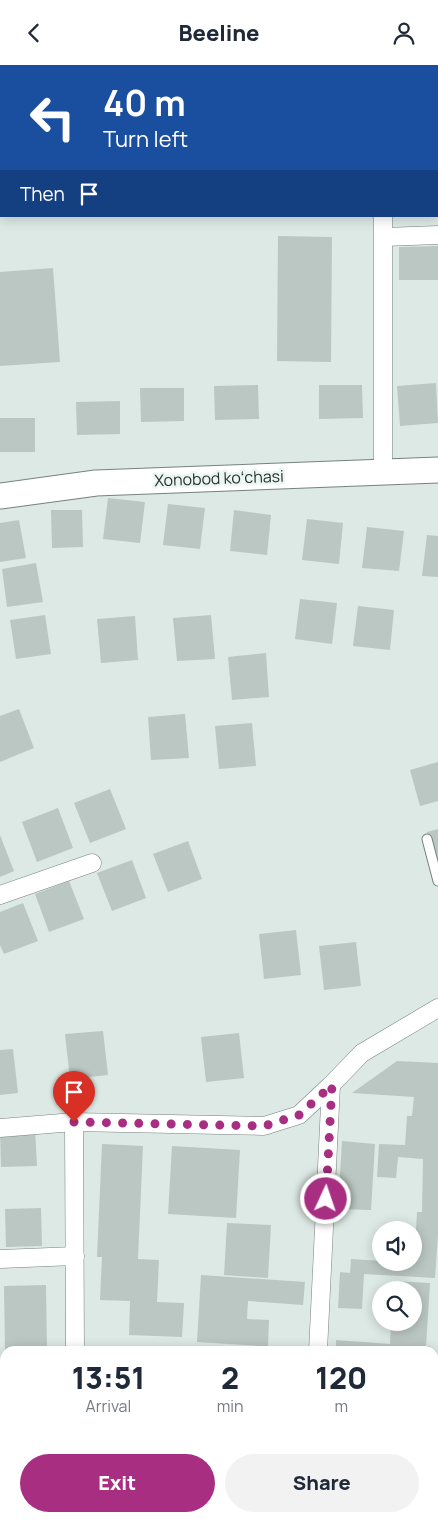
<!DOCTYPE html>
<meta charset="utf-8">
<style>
:root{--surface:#fff;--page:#f2f2f3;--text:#1f2937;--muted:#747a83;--accent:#a82e82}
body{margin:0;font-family:Manrope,sans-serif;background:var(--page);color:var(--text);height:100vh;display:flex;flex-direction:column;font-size:19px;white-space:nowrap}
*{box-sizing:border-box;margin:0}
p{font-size:16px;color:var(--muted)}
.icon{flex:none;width:28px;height:28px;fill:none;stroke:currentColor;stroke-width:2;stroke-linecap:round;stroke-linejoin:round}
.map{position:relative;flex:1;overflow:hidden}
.sheet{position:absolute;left:0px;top:1281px;width:439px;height:176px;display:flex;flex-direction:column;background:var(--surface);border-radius:15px 15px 0 0;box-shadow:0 2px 12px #0003}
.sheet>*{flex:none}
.banner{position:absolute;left:0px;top:0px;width:439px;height:152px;box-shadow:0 2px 12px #0003;background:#1a4fa0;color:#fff;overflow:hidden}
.fabs{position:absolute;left:372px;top:1156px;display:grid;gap:10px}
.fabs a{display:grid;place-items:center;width:50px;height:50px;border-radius:50%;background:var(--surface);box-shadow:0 2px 12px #0003;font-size:25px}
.pin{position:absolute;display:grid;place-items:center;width:42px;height:42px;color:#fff;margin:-51px -21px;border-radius:50% 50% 50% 0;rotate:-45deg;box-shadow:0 0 5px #0007}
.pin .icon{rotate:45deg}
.me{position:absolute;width:55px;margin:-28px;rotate:3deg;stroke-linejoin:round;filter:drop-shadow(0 0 4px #0008)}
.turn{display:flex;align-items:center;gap:18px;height:105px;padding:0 20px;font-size:22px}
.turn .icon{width:65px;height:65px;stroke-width:2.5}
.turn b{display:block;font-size:35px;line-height:42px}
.then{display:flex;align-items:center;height:48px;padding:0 20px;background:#0003;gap:10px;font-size:19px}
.eta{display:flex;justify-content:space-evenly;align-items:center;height:85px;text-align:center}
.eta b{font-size:30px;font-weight:800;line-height:35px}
.cta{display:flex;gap:10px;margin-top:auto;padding:10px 20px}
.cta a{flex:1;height:58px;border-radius:30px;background:var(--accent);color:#fff;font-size:20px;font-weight:800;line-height:58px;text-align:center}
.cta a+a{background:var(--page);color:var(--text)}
header{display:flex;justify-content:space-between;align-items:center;height:65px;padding:0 20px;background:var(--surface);font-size:22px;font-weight:800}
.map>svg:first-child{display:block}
.building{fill:#bbc7c3}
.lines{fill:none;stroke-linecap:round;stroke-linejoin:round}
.lane-casing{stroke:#76827d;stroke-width:11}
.street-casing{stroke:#76827d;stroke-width:19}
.secondary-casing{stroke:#76827d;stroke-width:27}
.lane{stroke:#fff;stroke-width:9}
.street{stroke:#fff;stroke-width:18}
.secondary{stroke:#fff;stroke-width:25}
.route{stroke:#a82e82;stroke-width:9;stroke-dasharray:0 16.2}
.labels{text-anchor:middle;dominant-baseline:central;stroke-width:5;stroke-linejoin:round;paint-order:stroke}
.street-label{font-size:16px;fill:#2a2f2d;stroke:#eaf6f2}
</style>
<header><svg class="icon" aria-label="back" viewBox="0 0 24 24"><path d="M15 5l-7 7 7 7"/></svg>Beeline<svg class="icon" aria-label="person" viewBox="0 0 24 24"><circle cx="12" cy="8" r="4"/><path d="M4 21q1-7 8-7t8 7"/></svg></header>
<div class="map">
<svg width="438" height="1457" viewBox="0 0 438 1457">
<rect width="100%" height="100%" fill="#dde9e4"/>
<g class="building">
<path d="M278 171 332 172 331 297 277 296Z"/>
<path d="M438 181V215H399V182Z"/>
<path d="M53 203 60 297 0 301V207Z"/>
<path d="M436 318 438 358 400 361 397 321Z"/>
<path d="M258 320 259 354 215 355 214 321Z"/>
<path d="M319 320H362L363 353 319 354Z"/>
<path d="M140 323H184V356L141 357Z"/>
<path d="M120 336V369L77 370 76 337Z"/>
<rect x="0" y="353" width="35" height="34"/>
<path d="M108 433 145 437 140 478 103 474Z"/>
<path d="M168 439 205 443 200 484 163 480Z"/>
<path d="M51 445H82L83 482 52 483Z"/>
<path d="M234 445 271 450 267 490 230 486Z"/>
<path d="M307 454 343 458 339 499 302 495Z"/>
<path d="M19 455 26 493 0 497V458Z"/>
<path d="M367 462 404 466 399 506 362 503Z"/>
<path d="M427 470 438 471V512L422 511Z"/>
<path d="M36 498 43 537 7 542 2 504Z"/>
<path d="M300 534 337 538 332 579 295 574Z"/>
<path d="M358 541 394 545 390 585 353 581Z"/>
<path d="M45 550 51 589 16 594 10 555Z"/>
<path d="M211 550 215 594 177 596 173 553Z"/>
<path d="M135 551 138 595 101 598 97 554Z"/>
<path d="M266 588 269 632 232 635 228 592Z"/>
<path d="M19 644 34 683 0 697V651Z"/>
<path d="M185 649 189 693 151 695 148 652Z"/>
<path d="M252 658 256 701 219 704 215 661Z"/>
<path d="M438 697V736L420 741 410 705Z"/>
<path d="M110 724 126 764 90 778 74 738Z"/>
<path d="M58 743 73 783 37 797 22 757Z"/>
<path d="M438 764V802H437L427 767Z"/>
<path d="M0 770 14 806 0 812Z"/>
<path d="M188 776 202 814 168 827 153 789Z"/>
<path d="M132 795 146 833 112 846 97 808Z"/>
<path d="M69 816 84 854 49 867 35 829Z"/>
<path d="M23 838 38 876 4 889 0 880V847Z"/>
<path d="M296 865 301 910 264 914 259 869Z"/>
<path d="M356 877 361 921 324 925 319 881Z"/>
<path d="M103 966 108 1010 70 1014 65 969Z"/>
<path d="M239 968 244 1013 206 1017 201 972Z"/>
<path d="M13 984 18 1028 0 1030V985Z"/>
<path d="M397 996 438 998V1170L435 1213 364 1209 362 1244 338 1243 340 1207 350 1208 351 1194 414 1198 417 1147H422L423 1094 398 1092 396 1113 377 1112 379 1079 405 1080 407 1051H412L414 1032 352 1028Z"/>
<path d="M0 1064H35L37 1101 1 1102Z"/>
<path d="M342 1076 375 1079 371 1145 338 1144Z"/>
<path d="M102 1079 143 1081 138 1194 159 1195 157 1237 184 1238 182 1272 129 1270 130 1236 100 1235 102 1192H97Z"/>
<path d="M172 1081 240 1085 236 1153 168 1149Z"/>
<path d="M41 1143 42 1181 6 1182 5 1144Z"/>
<path d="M227 1158 271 1160 268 1213 224 1210Z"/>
<path d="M201 1210 305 1217 303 1240 248 1236 247 1254 269 1255 268 1282 298 1284V1286H259V1281L197 1277Z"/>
<path d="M394 1216 430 1218 426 1281H430V1286H336V1275L390 1279 391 1258H414V1225H393Z"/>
<path d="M46 1220 47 1286H5L4 1221Z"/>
<rect x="0" y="1300" width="5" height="38"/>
<path d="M434 1362 438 1363V1417H434Z"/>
<rect x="0" y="1400" width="5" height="21"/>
<path d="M174 1452H214L213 1457H173Z"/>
<path d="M377 1453 411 1456V1457H376Z"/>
</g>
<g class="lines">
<defs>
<g id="lane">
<path d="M113 1V0"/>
<path d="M427 774 438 816"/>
</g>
<g id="street">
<path d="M381 0V1"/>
<path d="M384 172 438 170"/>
<path d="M383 408V151"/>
<path d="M0 830 92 798"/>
<path d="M74 1057 75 1286"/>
<path d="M0 1063 74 1057 264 1061 299 1050 331 1020 362 988 438 943"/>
<path d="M0 1194 75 1191"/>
<path d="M318 1286 331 1020"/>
<path d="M0 1434 5 1433"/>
<path d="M75 1457V1452"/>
<path d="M309 1457 310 1452"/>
</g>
<path id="secondary" d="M0 431 96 418 438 405"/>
</defs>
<use href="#lane" class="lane-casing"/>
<use href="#street" class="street-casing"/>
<use href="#secondary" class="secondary-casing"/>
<use href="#lane" class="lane"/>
<use href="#street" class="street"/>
<use href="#secondary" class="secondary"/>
</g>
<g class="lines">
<path class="route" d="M74 1057 264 1061 299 1050 332 1020 326 1134"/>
</g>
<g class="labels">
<g class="street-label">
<text transform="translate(219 413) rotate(-2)">Xonobod koʻchasi</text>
</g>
</g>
</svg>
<div class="fabs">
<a><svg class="icon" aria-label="sound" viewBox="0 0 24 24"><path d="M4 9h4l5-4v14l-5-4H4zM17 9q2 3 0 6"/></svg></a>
<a><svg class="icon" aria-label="search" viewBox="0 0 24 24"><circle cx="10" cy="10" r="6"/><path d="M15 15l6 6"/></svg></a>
</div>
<div class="pin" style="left:74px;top:1057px;background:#d93025"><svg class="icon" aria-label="arrive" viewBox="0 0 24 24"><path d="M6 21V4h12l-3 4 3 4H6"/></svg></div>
<svg class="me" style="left:326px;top:1134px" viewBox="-20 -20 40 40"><circle r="17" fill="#a82e82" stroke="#fff" stroke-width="3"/><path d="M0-11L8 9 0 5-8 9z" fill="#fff"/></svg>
<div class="banner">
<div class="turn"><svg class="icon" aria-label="left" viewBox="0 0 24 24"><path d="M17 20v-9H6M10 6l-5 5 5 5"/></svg><div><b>40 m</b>Turn left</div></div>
<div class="then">Then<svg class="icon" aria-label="arrive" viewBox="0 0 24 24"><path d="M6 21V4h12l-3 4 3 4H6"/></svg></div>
</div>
<section class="sheet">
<div class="eta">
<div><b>13:51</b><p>Arrival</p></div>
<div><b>2</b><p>min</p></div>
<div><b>120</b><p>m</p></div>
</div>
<div class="cta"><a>Exit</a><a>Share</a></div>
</section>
</div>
